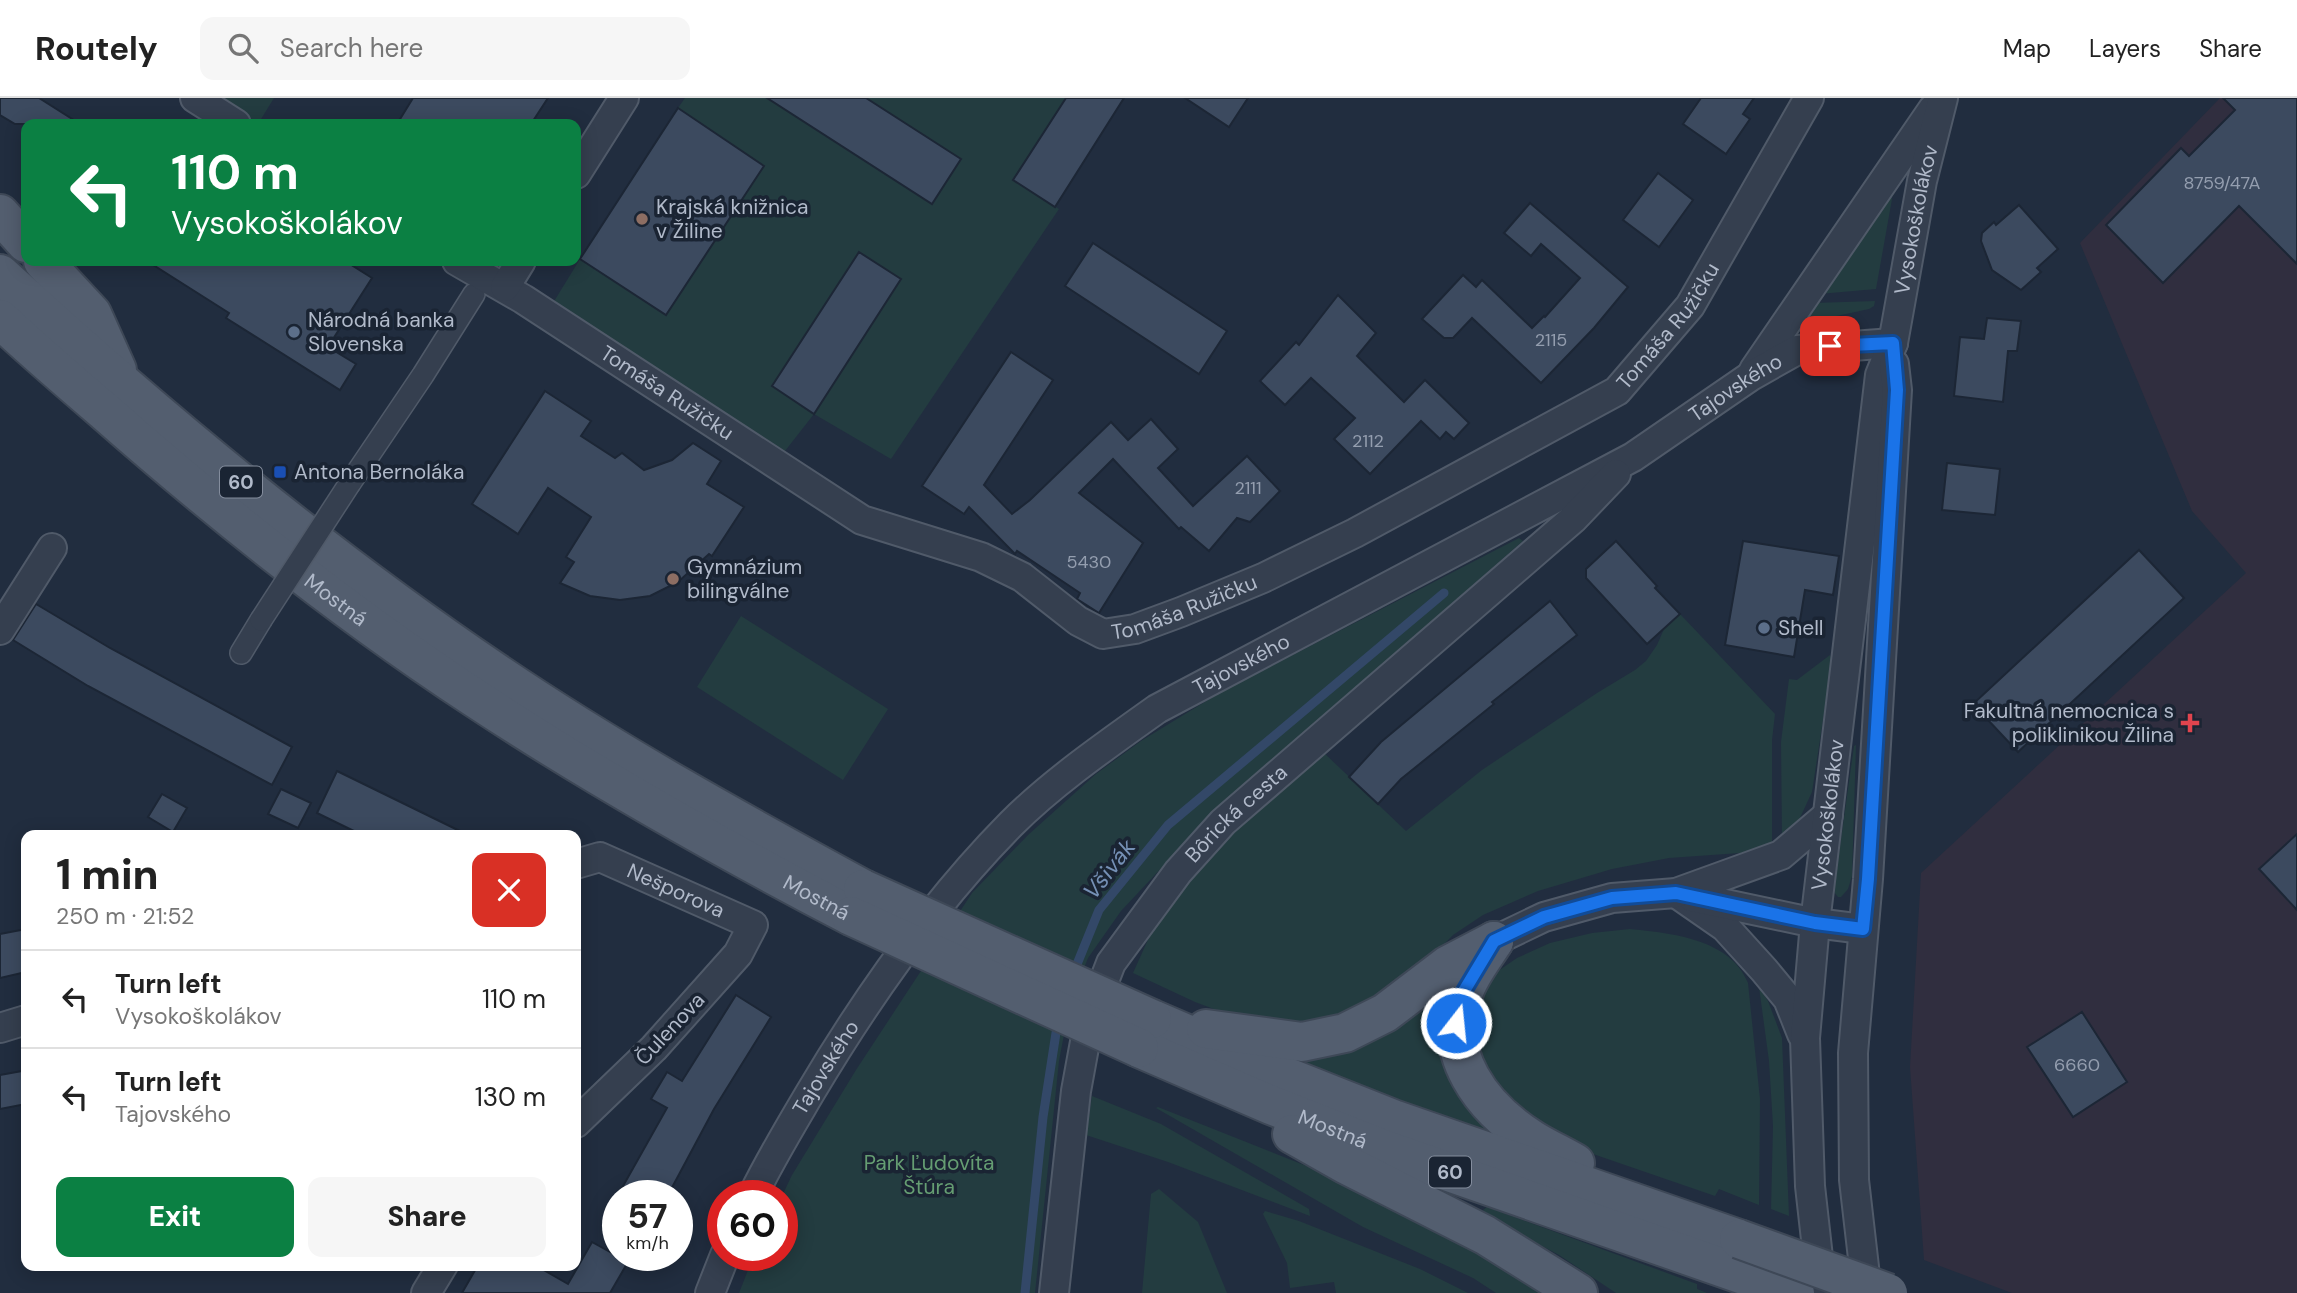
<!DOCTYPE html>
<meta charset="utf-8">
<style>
:root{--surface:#fff;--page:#f6f6f6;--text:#222;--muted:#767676;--line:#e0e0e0;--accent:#0b8043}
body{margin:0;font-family:"DM Sans",sans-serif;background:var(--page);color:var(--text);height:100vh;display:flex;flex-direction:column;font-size:26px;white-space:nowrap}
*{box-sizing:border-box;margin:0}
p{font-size:23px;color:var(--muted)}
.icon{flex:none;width:38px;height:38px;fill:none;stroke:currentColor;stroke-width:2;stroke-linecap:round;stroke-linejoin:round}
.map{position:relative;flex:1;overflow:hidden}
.sheet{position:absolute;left:21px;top:732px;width:560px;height:441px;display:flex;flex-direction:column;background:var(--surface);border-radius:14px;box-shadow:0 4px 18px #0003}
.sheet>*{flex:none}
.hud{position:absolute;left:21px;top:21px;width:560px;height:147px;border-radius:14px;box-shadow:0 4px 18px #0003;background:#0b8043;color:#fff;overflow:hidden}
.speed{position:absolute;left:602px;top:1082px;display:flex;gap:14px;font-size:35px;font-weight:700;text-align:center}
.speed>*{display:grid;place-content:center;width:91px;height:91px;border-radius:50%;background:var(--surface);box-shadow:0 4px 18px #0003;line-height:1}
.speed small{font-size:18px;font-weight:400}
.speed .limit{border:10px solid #d22;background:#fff;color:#111}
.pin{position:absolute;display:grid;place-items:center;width:60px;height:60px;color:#fff;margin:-30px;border-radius:14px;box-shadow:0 4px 10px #0006}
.me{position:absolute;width:77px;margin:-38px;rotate:16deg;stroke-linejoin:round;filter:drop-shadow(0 0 5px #0008)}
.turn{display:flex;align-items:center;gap:24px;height:147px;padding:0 35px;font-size:32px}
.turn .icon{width:91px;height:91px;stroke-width:2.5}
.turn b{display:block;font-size:49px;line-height:60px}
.round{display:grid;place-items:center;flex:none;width:74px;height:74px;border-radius:14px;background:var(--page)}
.headline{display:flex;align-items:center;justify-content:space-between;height:119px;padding:0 35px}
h1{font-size:42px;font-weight:800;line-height:52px}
.action{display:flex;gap:14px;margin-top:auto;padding:14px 35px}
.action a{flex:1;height:80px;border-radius:14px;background:var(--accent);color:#fff;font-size:28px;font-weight:800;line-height:80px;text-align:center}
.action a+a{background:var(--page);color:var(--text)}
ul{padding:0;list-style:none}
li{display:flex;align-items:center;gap:21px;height:98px;padding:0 35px;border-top:2px solid var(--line)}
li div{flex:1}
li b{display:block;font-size:26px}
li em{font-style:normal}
header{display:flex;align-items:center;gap:42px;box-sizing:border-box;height:98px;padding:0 35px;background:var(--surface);border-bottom:2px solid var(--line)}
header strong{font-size:33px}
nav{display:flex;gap:38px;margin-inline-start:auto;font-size:24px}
.search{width:490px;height:63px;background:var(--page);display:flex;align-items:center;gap:18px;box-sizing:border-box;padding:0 24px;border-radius:14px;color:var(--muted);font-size:26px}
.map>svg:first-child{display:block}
.medical{fill:#302e3f}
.green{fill:#233c40;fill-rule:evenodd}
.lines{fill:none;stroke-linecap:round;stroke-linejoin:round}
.stream{stroke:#334868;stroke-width:9}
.building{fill:#3c4a5f;stroke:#1c2635;stroke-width:2}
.pedestrian-casing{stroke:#505a69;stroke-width:24}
.minor-casing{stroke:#505a69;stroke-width:32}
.primary-casing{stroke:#3e4857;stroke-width:42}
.pedestrian{stroke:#353f4f;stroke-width:21}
.minor{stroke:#353f4f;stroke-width:28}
.primary{stroke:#535e6f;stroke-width:38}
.pedestrian-bridge-casing{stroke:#505a69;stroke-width:24;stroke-linecap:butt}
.primary-bridge-casing{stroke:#3e4857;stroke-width:42;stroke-linecap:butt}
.pedestrian-bridge{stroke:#353f4f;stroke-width:21}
.primary-bridge{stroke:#535e6f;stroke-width:38}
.route-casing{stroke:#114b97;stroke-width:18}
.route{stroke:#1a73e8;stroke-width:12}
.education-dot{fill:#8d6e63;stroke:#1a2433;stroke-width:2.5}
.service-dot{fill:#5c6f8a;stroke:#1a2433;stroke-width:2.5}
.transit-dot{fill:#1a4fb4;stroke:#1a2433;stroke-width:2.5}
.health-dot{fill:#e0444e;stroke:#1a2433;stroke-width:2.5}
.labels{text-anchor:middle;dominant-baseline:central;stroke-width:7;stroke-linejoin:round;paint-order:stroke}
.number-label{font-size:18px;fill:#949eaf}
.shield{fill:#1a2433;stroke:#848d9d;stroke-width:2}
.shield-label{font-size:19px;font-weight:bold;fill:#b1baca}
.poi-label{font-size:21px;fill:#b1baca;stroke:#1a2433;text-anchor:start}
.street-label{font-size:21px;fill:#b1baca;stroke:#1a2433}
.park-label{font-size:21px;fill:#659d72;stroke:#1a2433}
.water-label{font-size:23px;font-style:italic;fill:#7590b5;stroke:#1a2433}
</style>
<header>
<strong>Routely</strong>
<div class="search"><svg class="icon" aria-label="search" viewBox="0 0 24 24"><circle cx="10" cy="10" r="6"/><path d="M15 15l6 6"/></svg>Search here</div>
<nav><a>Map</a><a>Layers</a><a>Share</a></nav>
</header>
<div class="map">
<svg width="2297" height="1195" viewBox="0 0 2297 1195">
<rect width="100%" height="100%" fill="#212d3f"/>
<path class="medical" d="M2220 0H2297V1195H2012L1924 1162 1910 969 1921 775 2246 475 2192 413 2080 145Z"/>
<g class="green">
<path d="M217 0H274L258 26Z"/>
<path d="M685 0H767L932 106 961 61 866 0H1066L1013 81 1059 111 891 361 814 316 785 353 553 205 580 161 666 217 764 68 678 10ZM859 154 901 181 813 316 772 288Z"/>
<path d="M1890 94 1892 101 1876 191 1819 196Z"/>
<path d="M1875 203 1874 208 1869 211 1809 224 1805 221 1813 205Z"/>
<path d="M1519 440 1523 443 1214 714 1121 813 1088 860 1070 905 1059 963 1035 1195H739L754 1157H782V1098L792 1077 856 972 972 795 1028 737 1096 676 1141 643 1221 594Z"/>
<path d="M1680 516 1775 616 1772 642V746L1754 754 1669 760 1612 771 1538 793 1483 817 1453 837 1408 883 1376 907 1306 932 1238 920 1195 904 1133 875 1151 835 1190 782 1233 733 1322 653 1406 733 1482 672 1597 595 1635 572 1646 563 1657 547 1664 531Z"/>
<path d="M741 518 888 611 843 682 697 589Z"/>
<path d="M1830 557 1832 563 1812 694 1799 722 1782 741 1781 644 1789 581 1797 582Z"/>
<path d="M1856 647 1852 778 1848 791 1841 799H1838L1834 794 1836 777 1854 648Z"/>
<path d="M1630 831C1671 835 1731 841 1748 885L1760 1001 1759 1107 1719 1091 1715 1098 1564 1046 1529 1021 1485 974 1472 929 1483 891 1498 873 1517 860 1550 845 1592 835Z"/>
<path d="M1447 889 1499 1038 1290 962Z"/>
<path d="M1759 889 1768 903 1782 940 1789 1118 1771 1111 1773 1028 1769 963Z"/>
<path d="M1092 998 1161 1026 1309 1111 1310 1118 1168 1064 1086 1037Z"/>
<path d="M1158 1009 1319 1073 1556 1195H1496L1473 1180 1363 1129 1156 1010Z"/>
<path d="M1159 1091 1198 1124 1227 1195H1142L1151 1096Z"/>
<path d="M1487 1109 1697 1186V1191L1707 1195H1616L1559 1157 1487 1119 1483 1112Z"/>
<path d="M1265 1113 1299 1123 1420 1171 1468 1195H1336L1334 1184 1290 1190 1287 1165 1263 1116Z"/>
</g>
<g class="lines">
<g class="stream">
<path d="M1073 876 1099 812 1168 727 1444 495"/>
<path d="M1025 1195 1043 1019 1058 922"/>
</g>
</g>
<g class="building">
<path d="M0 0H39L80 26H15L0 17Z"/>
<path d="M413 0H548L531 26H397Z"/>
<path d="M767 0H866L961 61 932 106Z"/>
<path d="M1066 0H1124L1055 109 1013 82Z"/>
<path d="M1185 0H1248L1229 29Z"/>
<path d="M1701 0H1754L1743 16 1750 21 1726 56 1683 26Z"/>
<path d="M2223 0H2297V166L2239 108 2163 185 2106 127 2181 50 2189 58 2235 12Z"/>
<path d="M678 10 764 68 666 217 580 161Z"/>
<path d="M1658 75 1693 102 1659 149 1623 122Z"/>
<path d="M1530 105 1628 189 1594 230 1541 285 1472 220 1453 240H1444L1422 221 1463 177 1476 189 1482 182 1532 230 1544 218 1545 219 1580 180 1541 146 1531 158 1504 135Z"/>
<path d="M2019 107 2058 151 2037 170 2041 174 2021 192 1992 172 1981 143 1982 135 1994 124 1996 127Z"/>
<path d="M1093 145 1227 233 1199 276 1065 188Z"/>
<path d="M859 154 901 181 814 316 772 288Z"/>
<path d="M147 163H345L372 180 328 249 356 266 340 292 226 220 229 215Z"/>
<path d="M1338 197 1376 235 1357 258 1404 304 1425 282 1469 325 1454 341 1446 334 1440 341 1421 323 1370 376 1334 341 1355 320 1311 280 1285 307 1260 283 1296 244 1299 247Z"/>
<path d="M1987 220 2021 223 2017 253H2008L2003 304 1954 298 1960 239 1984 241Z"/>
<path d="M1011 254 1053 282 984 387 1012 416 1030 402 1111 324 1128 342 1151 321 1178 351 1158 370 1193 408 1247 358 1280 393 1250 424 1237 420 1209 453 1181 429 1179 431 1113 361 1079 395 1143 445 1099 515 1077 501 1080 495 1017 453 1015 456 969 409 964 416 922 388Z"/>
<path d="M545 293 591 323 581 338 615 360 622 355 644 372 672 362 693 345 721 363 707 386 744 409 712 458 709 456 678 484 650 498 620 502 590 498 560 485 574 464 566 459 591 419 548 390 518 436 472 406Z"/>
<path d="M1947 365 2000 371 1995 417 1942 412Z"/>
<path d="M1616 443 1657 488 1655 490 1680 516 1647 546 1586 480V471Z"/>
<path d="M1743 443 1839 458 1833 497 1805 492 1794 559 1725 547Z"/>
<path d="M2139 452 2184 500 2018 654 1973 606Z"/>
<path d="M1550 503 1577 537 1492 604 1494 606 1401 681 1378 706 1349 679 1381 644Z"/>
<path d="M36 506 110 550 292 649 272 687 88 588 13 542Z"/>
<path d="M337 673 468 737H362L317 715Z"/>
<path d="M281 691 311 705 298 730 268 716Z"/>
<path d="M162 696 187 710 173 734 148 719Z"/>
<path d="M2297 736V812L2259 771Z"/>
<path d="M26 831V874L0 880V836Z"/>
<path d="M736 897 771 919 714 1011 668 1097H618L667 1010 651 1001 667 974 682 983Z"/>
<path d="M2082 914 2127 984 2073 1019 2027 949Z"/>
<path d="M22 973 26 1006 0 1011V977Z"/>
<path d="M592 1144 628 1164 610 1195H462L478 1167H535L568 1186Z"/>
</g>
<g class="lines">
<defs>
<g id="pedestrian">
<path d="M350 385 423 277 474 196"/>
<path d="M241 555 261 522"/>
</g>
<g id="minor">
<path d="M195 0 236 26"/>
<path d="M576 76 624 0"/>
<path id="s1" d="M457 163 523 201 862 422 981 459 1022 479 1078 523 1103 536 1135 531 1181 514 1263 480 1355 435 1617 293 1690 208 1809 0"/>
<path d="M505 189 521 163"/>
<path d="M1754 272 1933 11"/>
<path d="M0 532 52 450"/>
<path id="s2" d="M576 766 600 759 753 827 738 856 654 950 576 1025"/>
<path d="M1676 795 1725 829 1764 872 1788 901 1802 936"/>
<path d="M1692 799 1815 825 1863 831"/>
<path d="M1494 843 1544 819 1612 800 1676 795 1781 757 1828 717"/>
<path d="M0 930 26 922"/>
<path id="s3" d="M753 1097C770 1062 790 1029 810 995 867 899 932 806 1011 726 1053 684 1108 646 1157 611L1633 359 1751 278 1797 252 1893 245"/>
<path d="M426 1195 443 1167"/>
<path d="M710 1195 725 1157"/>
<path id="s4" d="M1054 1195 1076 993 1089 922 1111 865 1178 774 1223 724 1573 421 1616 376"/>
<path id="s5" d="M1822 1195 1810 1088 1805 940 1815 825 1880 277 1893 245 1922 83 1943 0"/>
<path d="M1867 1195 1854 1082 1853 955 1868 781 1897 292 1894 266"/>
</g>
<g id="primary">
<path d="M0 116 26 145"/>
<path d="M43 163 92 216 117 272"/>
<path d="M0 176C156 319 319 455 495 574 613 654 738 723 863 791"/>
<path id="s6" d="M0 221C33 252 68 282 103 312 221 416 344 514 475 600 596 680 723 751 851 818"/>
<path d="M1494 843C1484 859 1470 876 1464 894 1440 956 1482 1010 1533 1042 1546 1050 1561 1057 1575 1065"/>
<path d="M1152 921 1282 977 1393 1021 1739 1141"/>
<path d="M1206 931 1302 944 1345 935 1385 915 1448 867 1494 843"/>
<path id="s7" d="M1139 950 1271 1007 1383 1051 1795 1195"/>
<path d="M1292 1036 1345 1066 1485 1137 1578 1195"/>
</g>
</defs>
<use href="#pedestrian" class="pedestrian-casing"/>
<use href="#minor" class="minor-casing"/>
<use href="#primary" class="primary-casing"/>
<use href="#pedestrian" class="pedestrian"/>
<use href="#minor" class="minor"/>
<use href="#primary" class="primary"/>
<defs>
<path id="pedestrian-bridge" d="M261 522 350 385"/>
<g id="primary-bridge">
<path d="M863 791 1152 921"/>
<path d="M851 818 1139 950"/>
<path d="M1739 1141 1888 1195"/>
</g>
</defs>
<use href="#pedestrian-bridge" class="pedestrian-bridge-casing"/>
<use href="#primary-bridge" class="primary-bridge-casing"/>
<use href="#pedestrian-bridge" class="pedestrian-bridge"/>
<use href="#primary-bridge" class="primary-bridge"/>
</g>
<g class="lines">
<defs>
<path id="route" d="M1456 925 1464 893 1494 843 1544 819 1612 800 1676 795 1815 825 1863 831 1868 781 1897 292 1893 245 1830 248"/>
</defs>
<use href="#route" class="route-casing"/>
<use href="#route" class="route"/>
</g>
<g class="education-dot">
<circle cx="642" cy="121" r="7"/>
<circle cx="673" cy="481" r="7"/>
</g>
<g class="service-dot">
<circle cx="294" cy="234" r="7"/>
<circle cx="1764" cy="530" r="7"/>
</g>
<rect class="transit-dot" x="273" y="367" width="14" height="14" rx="3.5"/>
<path class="health-dot" d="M2186.5 614.5h7v7h7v7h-7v7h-7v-7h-7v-7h7z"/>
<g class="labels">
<g class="number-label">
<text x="2222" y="85">8759/47A</text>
<text x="1551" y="242">2115</text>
<text x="1368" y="343">2112</text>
<text x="1248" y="390">2111</text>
<text x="1089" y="464">5430</text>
<text x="2077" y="967">6660</text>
</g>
<g class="shield">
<rect x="220" y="368.5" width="42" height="31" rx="5"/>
<rect x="1429" y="1058.5" width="42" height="31" rx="5"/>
</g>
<g class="shield-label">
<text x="241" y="384">60</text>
<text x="1450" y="1074">60</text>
</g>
<g class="poi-label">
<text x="656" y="109">Krajská knižnica<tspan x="656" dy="24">v Žiline</tspan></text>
<text x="308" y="222">Národná banka<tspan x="308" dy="24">Slovenska</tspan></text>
<text x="294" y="374">Antona Bernoláka</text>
<text x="687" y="469">Gymnázium<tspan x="687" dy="24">bilingválne</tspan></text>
<text x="1778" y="530">Shell</text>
<text x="2174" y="613" text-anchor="end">Fakultná nemocnica s<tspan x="2174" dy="24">poliklinikou Žilina</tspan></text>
</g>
<g class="street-label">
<text stroke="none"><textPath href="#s5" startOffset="1083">Vysokoškolákov</textPath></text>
<text stroke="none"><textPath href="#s1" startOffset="1404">Tomáša Ružičku</textPath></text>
<text stroke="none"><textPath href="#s3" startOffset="1302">Tajovského</textPath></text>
<text stroke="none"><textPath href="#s1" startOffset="248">Tomáša Ružičku</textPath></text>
<text stroke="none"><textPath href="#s6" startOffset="438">Mostná</textPath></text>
<text stroke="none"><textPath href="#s1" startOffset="836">Tomáša Ružičku</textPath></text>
<text stroke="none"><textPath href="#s3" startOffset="735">Tajovského</textPath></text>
<text stroke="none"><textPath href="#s4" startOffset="532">Bôrická cesta</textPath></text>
<text stroke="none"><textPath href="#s5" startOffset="480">Vysokoškolákov</textPath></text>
<text stroke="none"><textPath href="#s2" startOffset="108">Nešporova</textPath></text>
<text stroke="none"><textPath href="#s6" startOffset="1004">Mostná</textPath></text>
<text transform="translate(670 931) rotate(-47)">Čulenova</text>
<text stroke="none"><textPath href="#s3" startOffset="147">Tajovského</textPath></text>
<text stroke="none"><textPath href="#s7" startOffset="210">Mostná</textPath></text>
</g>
<g class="park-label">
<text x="929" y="1065">Park Ľudovíta<tspan x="929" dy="24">Štúra</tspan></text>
</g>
<g class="water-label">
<text transform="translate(1109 771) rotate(-52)">Všivák</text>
</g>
</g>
</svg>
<div class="speed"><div>57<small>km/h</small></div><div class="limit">60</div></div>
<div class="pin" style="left:1830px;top:248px;background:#d93025"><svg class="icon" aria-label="arrive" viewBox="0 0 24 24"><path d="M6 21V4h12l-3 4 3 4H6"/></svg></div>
<svg class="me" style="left:1456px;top:925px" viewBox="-20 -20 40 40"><circle r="17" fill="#1a73e8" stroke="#fff" stroke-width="3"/><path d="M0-11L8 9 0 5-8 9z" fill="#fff"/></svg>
<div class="hud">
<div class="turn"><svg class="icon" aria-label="left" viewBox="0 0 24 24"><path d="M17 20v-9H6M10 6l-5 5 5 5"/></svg><div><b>110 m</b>Vysokoškolákov</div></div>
</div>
<section class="sheet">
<div class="headline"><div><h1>1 min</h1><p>250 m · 21:52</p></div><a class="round" style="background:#d93025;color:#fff"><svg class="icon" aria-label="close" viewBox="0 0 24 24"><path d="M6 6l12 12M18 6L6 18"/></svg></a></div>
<ul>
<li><svg class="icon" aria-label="left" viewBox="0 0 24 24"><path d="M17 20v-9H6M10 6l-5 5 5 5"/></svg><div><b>Turn left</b><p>Vysokoškolákov</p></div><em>110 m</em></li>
<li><svg class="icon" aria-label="left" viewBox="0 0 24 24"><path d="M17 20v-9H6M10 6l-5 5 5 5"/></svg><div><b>Turn left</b><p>Tajovského</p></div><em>130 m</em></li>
</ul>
<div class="action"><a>Exit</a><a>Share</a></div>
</section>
</div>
